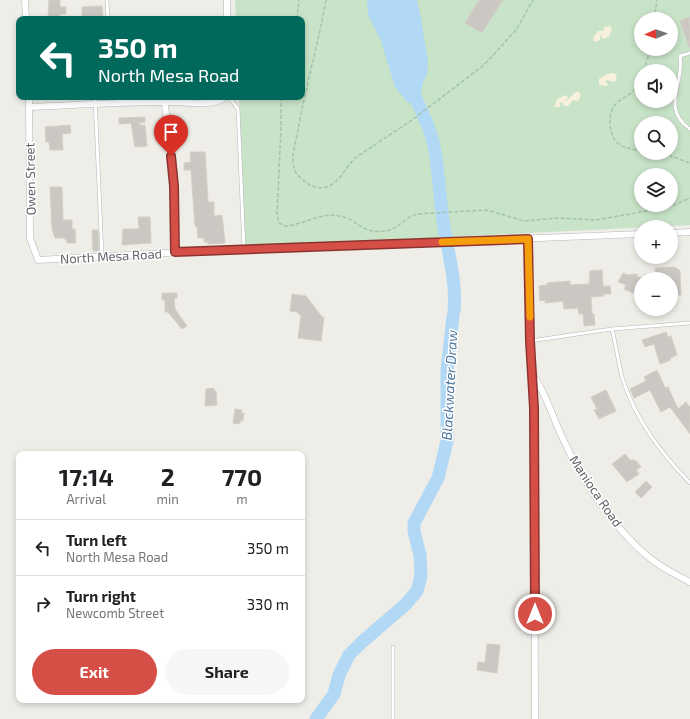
<!DOCTYPE html>
<meta charset="utf-8">
<style>
:root{--surface:#fff;--page:#f6f6f6;--text:#202124;--muted:#757577;--line:#e0e0e0;--accent:#d64f47}
body{margin:0;font-family:"Exo 2",sans-serif;background:var(--page);color:var(--text);height:100vh;display:flex;flex-direction:column;font-size:15px;white-space:nowrap}
*{box-sizing:border-box;margin:0}
p{font-size:13px;color:var(--muted)}
.icon{flex:none;width:22px;height:22px;fill:none;stroke:currentColor;stroke-width:2;stroke-linecap:round;stroke-linejoin:round}
.map{position:relative;flex:1;overflow:hidden}
.panel{position:absolute;left:16px;top:451px;width:289px;height:252px;display:flex;flex-direction:column;background:var(--surface);border-radius:8px;box-shadow:0 2px 6px #0003}
.panel>*{flex:none}
.banner{position:absolute;left:16px;top:16px;width:289px;height:84px;border-radius:8px;box-shadow:0 2px 6px #0003;background:#00695c;color:#fff;overflow:hidden}
.needle{width:26px;rotate:268deg}
.tools{position:absolute;left:634px;top:12px;display:grid;gap:8px}
.tools a{display:grid;place-items:center;width:44px;height:44px;border-radius:50%;background:var(--surface);box-shadow:0 2px 6px #0003;font-size:20px}
.pin{position:absolute;display:grid;place-items:center;width:34px;height:34px;color:#fff;margin:-41px -17px;border-radius:50% 50% 50% 0;rotate:-45deg;box-shadow:0 0 4px #0007}
.pin .icon{rotate:45deg}
.me{position:absolute;width:44px;margin:-22px;rotate:0deg;stroke-linejoin:round;filter:drop-shadow(0 0 3px #0008)}
.turn{display:flex;align-items:center;gap:14px;height:84px;padding:0 16px;font-size:18px}
.turn .icon{width:52px;height:52px;stroke-width:2.5}
.turn b{display:block;font-size:28px;line-height:34px}
.eta{display:flex;justify-content:space-evenly;align-items:center;height:68px;text-align:center}
.eta b{font-size:24px;font-weight:700;line-height:28px}
.action{display:flex;gap:8px;margin-top:auto;padding:8px 16px}
.action a{flex:1;height:46px;border-radius:24px;background:var(--accent);color:#fff;font-size:16px;font-weight:700;line-height:46px;text-align:center}
.action a+a{background:var(--page);color:var(--text)}
ul{padding:0;list-style:none}
li{display:flex;align-items:center;gap:12px;height:56px;padding:0 16px;border-top:1px solid var(--line)}
li div{flex:1}
li b{display:block;font-size:15px}
li em{font-style:normal}
.map>svg:first-child{display:block}
.green{fill:#c8e3c7;fill-rule:evenodd}
.sand{fill:#f7f0db}
.water{fill:#b1d9f5}
.lines{fill:none;stroke-linecap:round;stroke-linejoin:round}
.river{stroke:#b1d9f5;stroke-width:13}
.building{fill:#cbc8c4;stroke:#d3cfc6}
.service-casing{stroke:#b4b7ba;stroke-width:4}
.minor-casing{stroke:#b4b7ba;stroke-width:7}
.path{stroke:#a1c4aa;stroke-width:1.5;stroke-dasharray:4 2;stroke-linecap:butt}
.service{stroke:#fff;stroke-width:3}
.minor{stroke:#fff;stroke-width:6}
.route-casing{stroke:#8b332e;stroke-width:10}
.route{stroke:#d64f47;stroke-width:7}
.slow{stroke:#f59e0b;stroke-width:7}
.labels{text-anchor:middle;dominant-baseline:central;stroke-width:3;stroke-linejoin:round;paint-order:stroke}
.street-label{font-size:13px;fill:#5f6266;stroke:#fff}
.water-label{font-size:14px;font-style:italic;fill:#4c759e;stroke:#fff}
</style>
<div class="map">
<svg width="690" height="719" viewBox="0 0 690 719">
<rect width="100%" height="100%" fill="#efede7"/>
<path class="green" d="M235 0H690V225L245 247 239 97H302V19H236ZM641 19H671V49H641ZM641 71H671V101H641ZM641 123H671V153H641ZM641 175H671V205H641Z"/>
<g class="sand">
<path d="M610 26 612 29 609 37 602 39V34L600 37V40L596 42 594 41 593 38 598 31H605L603 29 605 27Z"/>
<path d="M612 73H615L617 77 615 82 606 80 605 81 607 83 608 86 599 85V79L605 75Z"/>
<path d="M576 92H579L581 95 578 101 573 100 568 106H564L562 102 560 103V107H554L557 99 566 95 568 97 566 100H567Z"/>
</g>
<path class="water" d="M367 0H417L421 19 428 62 427 74 423 83 419 99 412 103H408L395 87 381 41 368 15Z"/>
<g class="lines">
<g class="river">
<path d="M411 86C417 105 429 122 433 142 439 167 439 194 443 220 447 250 457 280 454 311"/>
<path d="M316 719 334 694 339 675 349 655 362 642 406 604 417 591 421 576 420 555 414 531V523L438 478 447 441V370L453 316"/>
</g>
</g>
<g class="building">
<path d="M49 0H60V7H66V14H60V19H48Z"/>
<path d="M479 0H503L482 33 465 23Z"/>
<path d="M102 6 103 19H82V7Z"/>
<path d="M690 17V47H689L680 21Z"/>
<path d="M145 117V122L139 123V125H145L147 146 135 147 131 123 119 124V118Z"/>
<path d="M70 125 71 133 62 134 63 150H50L49 142H46L45 127Z"/>
<path d="M190 152H205L208 202H214V216L222 215 225 243 208 244V242H204V238H198L197 226H195L191 170H184V163L191 162Z"/>
<path d="M50 187H62L63 220H72V229H75L76 243H67L66 239H64V238H55L52 229Z"/>
<path d="M138 217H150L151 243 122 245 123 229H139Z"/>
<path d="M92 230H98L99 251H93Z"/>
<path d="M675 267 680 271 681 295H671V279H656L655 268Z"/>
<path d="M602 270 603 286H610L611 294H603L604 296 591 297 592 314H594L595 325 584 326 583 314H579L578 308 564 309 563 301 545 303V300L540 301 539 286 547 285V283L570 281V285L589 284 590 271Z"/>
<path d="M623 273 627 275 637 274V277H641V291L633 293 624 289 626 285 618 282Z"/>
<path d="M162 293H177V298H174L175 309 187 326 182 329 168 312H165V300H162Z"/>
<path d="M292 294 306 296 322 317H324L321 341 298 338 301 316 297 312 290 311Z"/>
<path d="M666 332 668 337 671 336 677 355 670 358 671 360 660 364 654 344 645 347 642 340Z"/>
<path d="M657 370 665 388 668 387 678 409 686 402 690 407V434L670 407 661 412 650 390 634 398 630 389 646 381 644 377Z"/>
<path d="M214 388V391H216L217 405 205 406 206 389Z"/>
<path d="M606 390 616 411 599 419 594 410 597 409 591 397Z"/>
<path d="M235 409 242 410 241 413H244L243 421H240V424L233 423Z"/>
<path d="M625 454 630 460H634L637 462 641 467 636 470 639 474 627 482 612 464Z"/>
<path d="M646 481 652 487 641 498 635 492Z"/>
<path d="M487 644 500 645 497 673 477 670 478 662 485 663Z"/>
</g>
<g class="lines">
<defs>
<g id="service">
<path d="M107 0 108 19"/>
<path d="M690 53 680 56C685 83 660 108 690 129"/>
<path d="M95 97 102 256"/>
<path d="M229 97 238 109 244 250"/>
<path d="M612 329C616 345 618 361 622 377 635 419 660 452 690 483"/>
<path d="M530 341 612 329 690 323"/>
<path d="M393 647V719"/>
</g>
<g id="minor">
<path d="M25 0 26 19"/>
<path d="M227 19V0"/>
<path d="M29 97 30 238 38 260 203 251 641 234"/>
<path d="M165 102C165 114 169 124 170 135 175 174 175 213 175 252"/>
<path d="M29 107C79 105 129 101 178 102 190 103 217 106 225 97"/>
<path d="M671 233 690 232"/>
<path d="M528 239 530 341 534 408 535 719"/>
<path d="M533 375C547 395 553 419 564 441 582 481 621 539 658 564 668 571 679 576 690 582"/>
</g>
</defs>
<use href="#service" class="service-casing"/>
<use href="#minor" class="minor-casing"/>
<g class="path">
<path d="M326 0C318 45 305 89 297 135 295 145 291 157 294 168 295 175 304 181 310 185 317 188 325 189 331 185 341 179 347 166 355 158L412 120 484 65 516 30 533 0"/>
<path d="M297 19 299 0"/>
<path d="M654 19 657 0"/>
<path d="M643 71 651 49"/>
<path d="M641 78C639 82 637 87 633 91 628 97 619 99 614 106 610 112 610 118 610 124 612 146 622 147 641 151"/>
<path d="M281 97V128L277 215 279 223 285 226C303 225 320 212 339 216 359 219 359 234 385 231 398 230 405 217 417 214L487 210 524 221 558 218 596 220 669 207 690 198"/>
<path d="M657 153 671 156 690 163"/>
</g>
<use href="#service" class="service"/>
<use href="#minor" class="minor"/>
</g>
<g class="lines">
<defs>
<path id="route" d="M171 156 174 186 175 252 528 239 530 341 534 408 535 614"/>
</defs>
<use href="#route" class="route-casing"/>
<use href="#route" class="route"/>
<path class="slow" d="M442 242 528 239 530 317"/>
</g>
<g class="labels">
<g class="street-label">
<text transform="translate(30 179) rotate(-91)">Owen Street</text>
<text transform="translate(111 256) rotate(-3)">North Mesa Road</text>
<text transform="translate(596 491) rotate(56)">Manioca Road</text>
</g>
<g class="water-label">
<text transform="translate(449 385) rotate(-87)">Blackwater Draw</text>
</g>
</g>
</svg>
<div class="tools">
<a><svg class="needle" viewBox="-14 -14 28 28"><path d="M0-13l5 13h-10z" fill="#e53935"/><path d="M0 13l5-13h-10z" fill="#757577"/></svg></a>
<a><svg class="icon" aria-label="sound" viewBox="0 0 24 24"><path d="M4 9h4l5-4v14l-5-4H4zM17 9q2 3 0 6"/></svg></a>
<a><svg class="icon" aria-label="search" viewBox="0 0 24 24"><circle cx="10" cy="10" r="6"/><path d="M15 15l6 6"/></svg></a>
<a><svg class="icon" aria-label="layers" viewBox="0 0 24 24"><path d="M12 4l9 5-9 5-9-5zM3 14l9 5 9-5"/></svg></a>
<a>+</a>
<a>−</a>
</div>
<div class="pin" style="left:171px;top:156px;background:#d93025"><svg class="icon" aria-label="arrive" viewBox="0 0 24 24"><path d="M6 21V4h12l-3 4 3 4H6"/></svg></div>
<svg class="me" style="left:535px;top:614px" viewBox="-20 -20 40 40"><circle r="17" fill="#d64f47" stroke="#fff" stroke-width="3"/><path d="M0-11L8 9 0 5-8 9z" fill="#fff"/></svg>
<div class="banner">
<div class="turn"><svg class="icon" aria-label="left" viewBox="0 0 24 24"><path d="M17 20v-9H6M10 6l-5 5 5 5"/></svg><div><b>350 m</b>North Mesa Road</div></div>
</div>
<section class="panel">
<div class="eta">
<div><b>17:14</b><p>Arrival</p></div>
<div><b>2</b><p>min</p></div>
<div><b>770</b><p>m</p></div>
</div>
<ul>
<li><svg class="icon" aria-label="left" viewBox="0 0 24 24"><path d="M17 20v-9H6M10 6l-5 5 5 5"/></svg><div><b>Turn left</b><p>North Mesa Road</p></div><em>350 m</em></li>
<li><svg class="icon" aria-label="right" viewBox="0 0 24 24"><path d="M7 20v-9h11M14 6l5 5-5 5"/></svg><div><b>Turn right</b><p>Newcomb Street</p></div><em>330 m</em></li>
</ul>
<div class="action"><a>Exit</a><a>Share</a></div>
</section>
</div>
